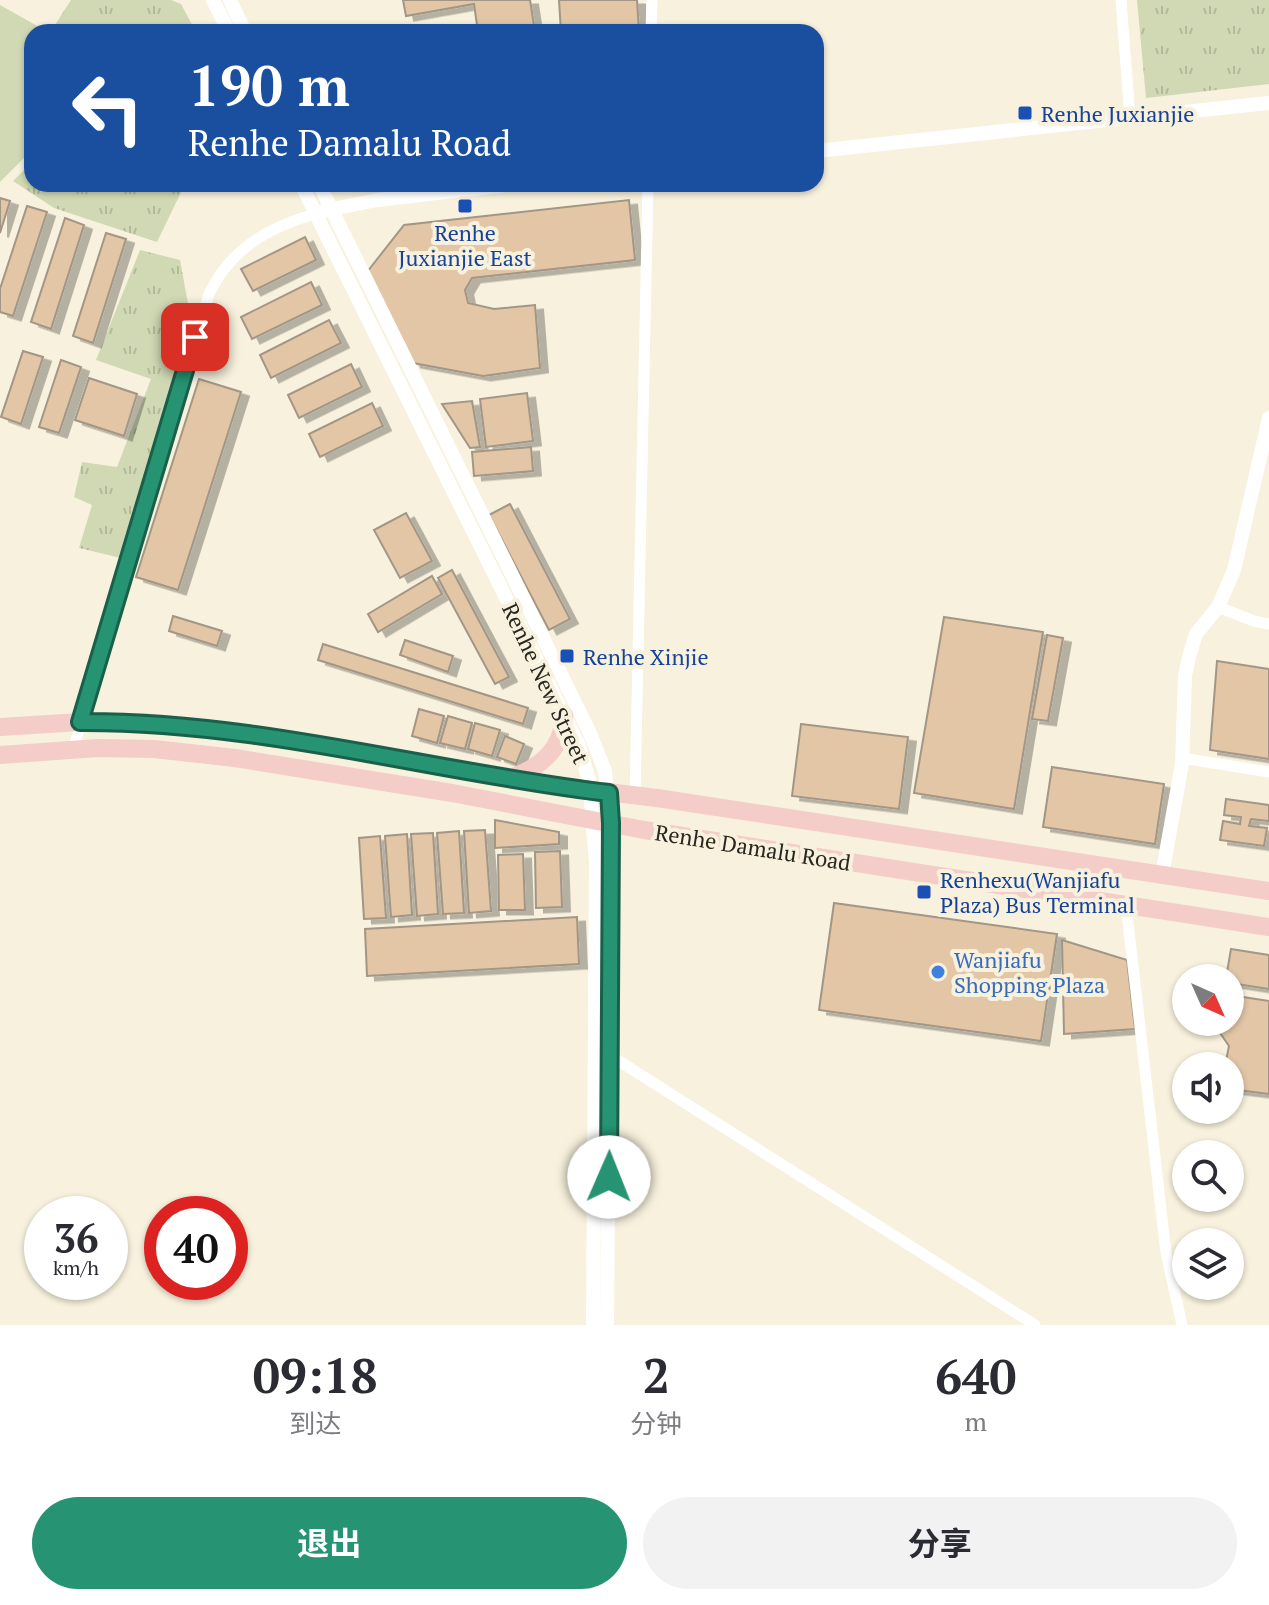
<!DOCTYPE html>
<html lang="zh">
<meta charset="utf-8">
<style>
:root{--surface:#fff;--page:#f2f2f3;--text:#2b2b33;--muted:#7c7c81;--accent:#269372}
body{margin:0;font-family:"PT Serif","Noto Sans SC",serif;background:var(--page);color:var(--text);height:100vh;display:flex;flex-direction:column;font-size:30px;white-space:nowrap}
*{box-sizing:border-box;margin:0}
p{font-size:26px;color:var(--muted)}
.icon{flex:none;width:44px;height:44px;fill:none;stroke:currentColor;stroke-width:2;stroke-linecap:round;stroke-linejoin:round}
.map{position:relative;height:1325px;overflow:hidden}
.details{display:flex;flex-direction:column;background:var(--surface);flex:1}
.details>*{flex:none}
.banner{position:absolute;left:24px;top:24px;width:800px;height:168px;border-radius:24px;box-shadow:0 2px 6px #0004;background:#1a4fa0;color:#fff;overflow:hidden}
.needle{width:52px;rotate:135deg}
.tools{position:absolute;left:1172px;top:964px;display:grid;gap:16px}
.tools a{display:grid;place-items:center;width:72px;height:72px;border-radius:50%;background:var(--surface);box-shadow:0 2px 6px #0004;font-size:40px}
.speed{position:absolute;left:24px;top:1196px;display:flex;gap:16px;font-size:40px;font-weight:700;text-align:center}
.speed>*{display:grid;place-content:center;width:104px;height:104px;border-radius:50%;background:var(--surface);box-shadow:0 2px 6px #0004;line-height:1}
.speed small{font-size:20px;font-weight:400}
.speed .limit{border:12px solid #d22;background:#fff;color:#111}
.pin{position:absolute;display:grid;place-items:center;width:68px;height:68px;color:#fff;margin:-34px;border-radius:16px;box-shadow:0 4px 12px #0006}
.me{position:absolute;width:88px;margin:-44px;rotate:1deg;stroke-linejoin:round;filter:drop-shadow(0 0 6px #0008)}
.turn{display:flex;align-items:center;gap:28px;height:168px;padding:0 32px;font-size:36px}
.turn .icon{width:104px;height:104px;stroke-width:2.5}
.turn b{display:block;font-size:56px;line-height:68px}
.eta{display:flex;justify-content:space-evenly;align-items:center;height:136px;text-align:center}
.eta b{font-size:48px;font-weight:700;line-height:56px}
.cta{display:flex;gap:16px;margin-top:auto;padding:16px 32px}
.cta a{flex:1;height:92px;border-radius:48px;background:var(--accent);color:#fff;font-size:32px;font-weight:700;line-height:92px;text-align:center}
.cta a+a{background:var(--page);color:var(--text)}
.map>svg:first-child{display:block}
.grass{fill:url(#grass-tufts)}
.garden{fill:#d1d9b4}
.building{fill:#e2c6a6;stroke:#a39686;stroke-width:2;filter:url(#shadow)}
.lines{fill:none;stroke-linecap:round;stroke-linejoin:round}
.minor{stroke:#fff;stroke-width:11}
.tertiary{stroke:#fff;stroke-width:14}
.trunk{stroke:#f4ccc8;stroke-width:18}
.route-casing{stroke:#19604a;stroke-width:20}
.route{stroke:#269372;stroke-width:14}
.transit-dot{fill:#1a4fb4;stroke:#f7f1dd;stroke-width:3}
.shop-dot{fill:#3f7fe0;stroke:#f7f1dd;stroke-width:3}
.labels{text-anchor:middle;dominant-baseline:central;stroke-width:8;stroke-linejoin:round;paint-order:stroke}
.transit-label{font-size:22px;fill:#164399;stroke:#f7f1dd;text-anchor:start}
.street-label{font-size:22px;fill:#292720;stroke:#f7f1dd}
.shop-label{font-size:22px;fill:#366cbe;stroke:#f7f1dd;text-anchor:start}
</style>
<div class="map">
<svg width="1269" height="1325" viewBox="0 0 1269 1325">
<defs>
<pattern id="grass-tufts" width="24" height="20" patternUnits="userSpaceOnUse" patternTransform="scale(2)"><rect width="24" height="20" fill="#d1d9b4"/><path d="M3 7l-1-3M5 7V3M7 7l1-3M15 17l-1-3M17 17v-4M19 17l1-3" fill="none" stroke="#b3ba9a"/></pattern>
<filter id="shadow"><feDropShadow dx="8" dy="4.5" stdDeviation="0" flood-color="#0004"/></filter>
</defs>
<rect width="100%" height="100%" fill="#f7f1dd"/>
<g class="grass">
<path d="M71 0H171L181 4 196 32H68L55 25Z"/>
<path d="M1137 0H1269V84L1146 98Z"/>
<path d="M32 162V184H185L157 242 54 208 13 181Z"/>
<path d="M140 250 180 260 192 326 121 558 79 548 92 505 74 497 82 462 117 467 151 379 96 360Z"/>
</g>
<path class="garden" d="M0 5 48 32H32V150L0 182Z"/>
<g class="building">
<path d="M403 0H530L535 32H478L474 4 406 16Z"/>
<path d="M559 0H637L639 32H561Z"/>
<path d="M0 198 10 201 0 233Z"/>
<path d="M629 200 635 260 472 278 465 290 468 303 494 309 535 305 540 368 483 376 413 363 367 272 404 225Z"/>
<path d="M27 206 47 212 13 316 0 312V289Z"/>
<path d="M65 218 84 225 51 329 31 322Z"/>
<path d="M106 233 126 239 93 343 73 336Z"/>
<path d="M305 237 316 260 253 291 241 269Z"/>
<path d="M311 282 322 305 252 339 241 317Z"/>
<path d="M329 320 341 343 271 378 260 355Z"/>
<path d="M23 351 43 357 21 424 1 417Z"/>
<path d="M61 360 81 367 59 433 39 427Z"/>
<path d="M351 364 362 387 299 418 288 395Z"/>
<path d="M89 378 137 394 124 436 75 420Z"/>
<path d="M199 379 241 392 178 590 136 577Z"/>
<path d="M527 393 533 441 486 447 480 399Z"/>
<path d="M472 401 480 447 470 448 442 404Z"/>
<path d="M372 403 383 426 320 457 309 434Z"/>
<path d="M531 447 533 471 474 476 472 452Z"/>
<path d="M510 504 570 619 549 630 489 515Z"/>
<path d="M406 513 432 561 400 578 374 530Z"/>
<path d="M452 570 509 677 495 684 438 578Z"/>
<path d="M432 576 442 594 378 632 368 614Z"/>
<path d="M173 616 222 631 217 646 169 631Z"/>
<path d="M944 617 1043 632 1014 809 914 793Z"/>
<path d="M1047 635 1063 638 1048 721 1032 719Z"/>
<path d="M405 640 453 656 448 672 400 655Z"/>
<path d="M323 644 528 708 523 724 318 660Z"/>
<path d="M1217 661 1269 669V759L1210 750Z"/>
<path d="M419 709 444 716 437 743 412 736Z"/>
<path d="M448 716 472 723 465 749 440 743Z"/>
<path d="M475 723 500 730 492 756 468 749Z"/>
<path d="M801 724 908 737 899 809 792 796Z"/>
<path d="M505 736 524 744 516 764 497 757Z"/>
<path d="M1052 767 1164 784 1155 844 1043 827Z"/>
<path d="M1226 799 1269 805V821L1251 819 1249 826 1267 828 1264 846 1220 840 1223 821 1240 824 1241 817 1224 815Z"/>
<path d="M495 820 559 832V844L495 848Z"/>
<path d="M485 830 491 911 469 913 464 831Z"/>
<path d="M459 831 464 913 443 914 437 833Z"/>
<path d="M433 833 438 914 417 916 411 834Z"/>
<path d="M407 834 412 915 391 917 385 836Z"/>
<path d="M380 836 386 918 364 919 359 838Z"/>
<path d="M560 851 562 907 536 908 535 852Z"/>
<path d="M523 854 525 910H499L498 855Z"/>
<path d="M834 903 1057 934 1041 1041 819 1010Z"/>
<path d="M577 917 579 964 367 976 365 929Z"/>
<path d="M1062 940 1127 960 1135 1029 1064 1034Z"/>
<path d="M1231 949 1269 955V989L1230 983V978H1226Z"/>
<path d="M1230 995 1269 1001V1094L1230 1089V1066H1225L1229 1046 1218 1030 1219 1022H1230Z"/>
</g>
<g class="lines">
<g class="minor">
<path d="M1121 0 1130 118"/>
<path d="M651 32 652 0"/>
<path d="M1218 607 1254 621 1269 624"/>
<path d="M74 748 101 645 209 294C230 249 269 227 315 214"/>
<path d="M1182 758 1269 772"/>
<path d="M635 795 648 184"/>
<path d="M1126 905 1166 1253 1182 1325"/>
<path d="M611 1056 1035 1325"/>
</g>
<g class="tertiary">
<path d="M213 0 229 32"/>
<path d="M230 0 245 32"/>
<path d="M816 151 1269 103"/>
<path d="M301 184 578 743 589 780 596 862 593 1325"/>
<path d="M319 184 589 731 605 771 611 823 607 1325"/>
<path d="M323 211 377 200 516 184"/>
<path d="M1162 875 1182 764 1185 676 1189 657 1196 634 1218 607 1234 570 1269 418"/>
</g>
<g class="trunk">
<path d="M0 727 80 722H144L242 732 550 785 657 798 1269 891"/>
<path d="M0 755 98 748 154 749 235 758 452 793 644 830 1269 927"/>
<path d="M511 778C541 767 563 749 564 715"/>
</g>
</g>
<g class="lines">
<defs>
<path id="route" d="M195 337 80 722C260 721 432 772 609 793L611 823 609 1177"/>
</defs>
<use href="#route" class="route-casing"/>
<use href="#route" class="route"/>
</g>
<g class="transit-dot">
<rect x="1017" y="105" width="16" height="16" rx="4"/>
<rect x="457" y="198" width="16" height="16" rx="4"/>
<rect x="559" y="648" width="16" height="16" rx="4"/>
<rect x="916" y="884" width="16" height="16" rx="4"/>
</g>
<circle class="shop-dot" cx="938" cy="972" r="8"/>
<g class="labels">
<g class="transit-label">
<text x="1041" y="113">Renhe Juxianjie</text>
<text x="465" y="232" text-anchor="middle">Renhe<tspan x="465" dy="25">Juxianjie East</tspan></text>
<text x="583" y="656">Renhe Xinjie</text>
<text x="940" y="879">Renhexu(Wanjiafu<tspan x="940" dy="25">Plaza) Bus Terminal</tspan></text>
</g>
<g class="street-label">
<text transform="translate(546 683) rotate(65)">Renhe New Street</text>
<text transform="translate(753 847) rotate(9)">Renhe Damalu Road</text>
</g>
<g class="shop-label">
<text x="954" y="959">Wanjiafu<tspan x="954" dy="25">Shopping Plaza</tspan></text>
</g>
</g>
</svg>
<div class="tools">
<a><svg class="needle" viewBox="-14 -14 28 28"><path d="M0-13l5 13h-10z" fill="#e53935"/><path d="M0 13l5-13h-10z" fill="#7c7c81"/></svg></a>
<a><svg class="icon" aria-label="sound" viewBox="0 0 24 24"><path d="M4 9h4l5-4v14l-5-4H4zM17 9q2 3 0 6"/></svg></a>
<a><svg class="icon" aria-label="search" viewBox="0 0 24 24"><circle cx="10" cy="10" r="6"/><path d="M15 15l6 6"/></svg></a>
<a><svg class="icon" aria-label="layers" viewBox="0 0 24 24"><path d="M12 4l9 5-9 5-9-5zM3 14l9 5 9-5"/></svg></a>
</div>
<div class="speed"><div>36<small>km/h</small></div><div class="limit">40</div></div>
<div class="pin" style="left:195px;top:337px;background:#d93025"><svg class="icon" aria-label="arrive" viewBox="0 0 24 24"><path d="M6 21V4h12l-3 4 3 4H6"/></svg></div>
<svg class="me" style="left:609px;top:1177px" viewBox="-20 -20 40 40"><circle r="19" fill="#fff"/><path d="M0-13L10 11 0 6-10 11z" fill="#269372"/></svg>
<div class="banner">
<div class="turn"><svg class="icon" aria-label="left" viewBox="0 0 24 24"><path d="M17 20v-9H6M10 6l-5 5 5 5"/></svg><div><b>190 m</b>Renhe Damalu Road</div></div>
</div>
</div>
<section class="details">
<div class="eta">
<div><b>09:18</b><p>到达</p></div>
<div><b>2</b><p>分钟</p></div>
<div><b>640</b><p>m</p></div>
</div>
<div class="cta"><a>退出</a><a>分享</a></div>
</section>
